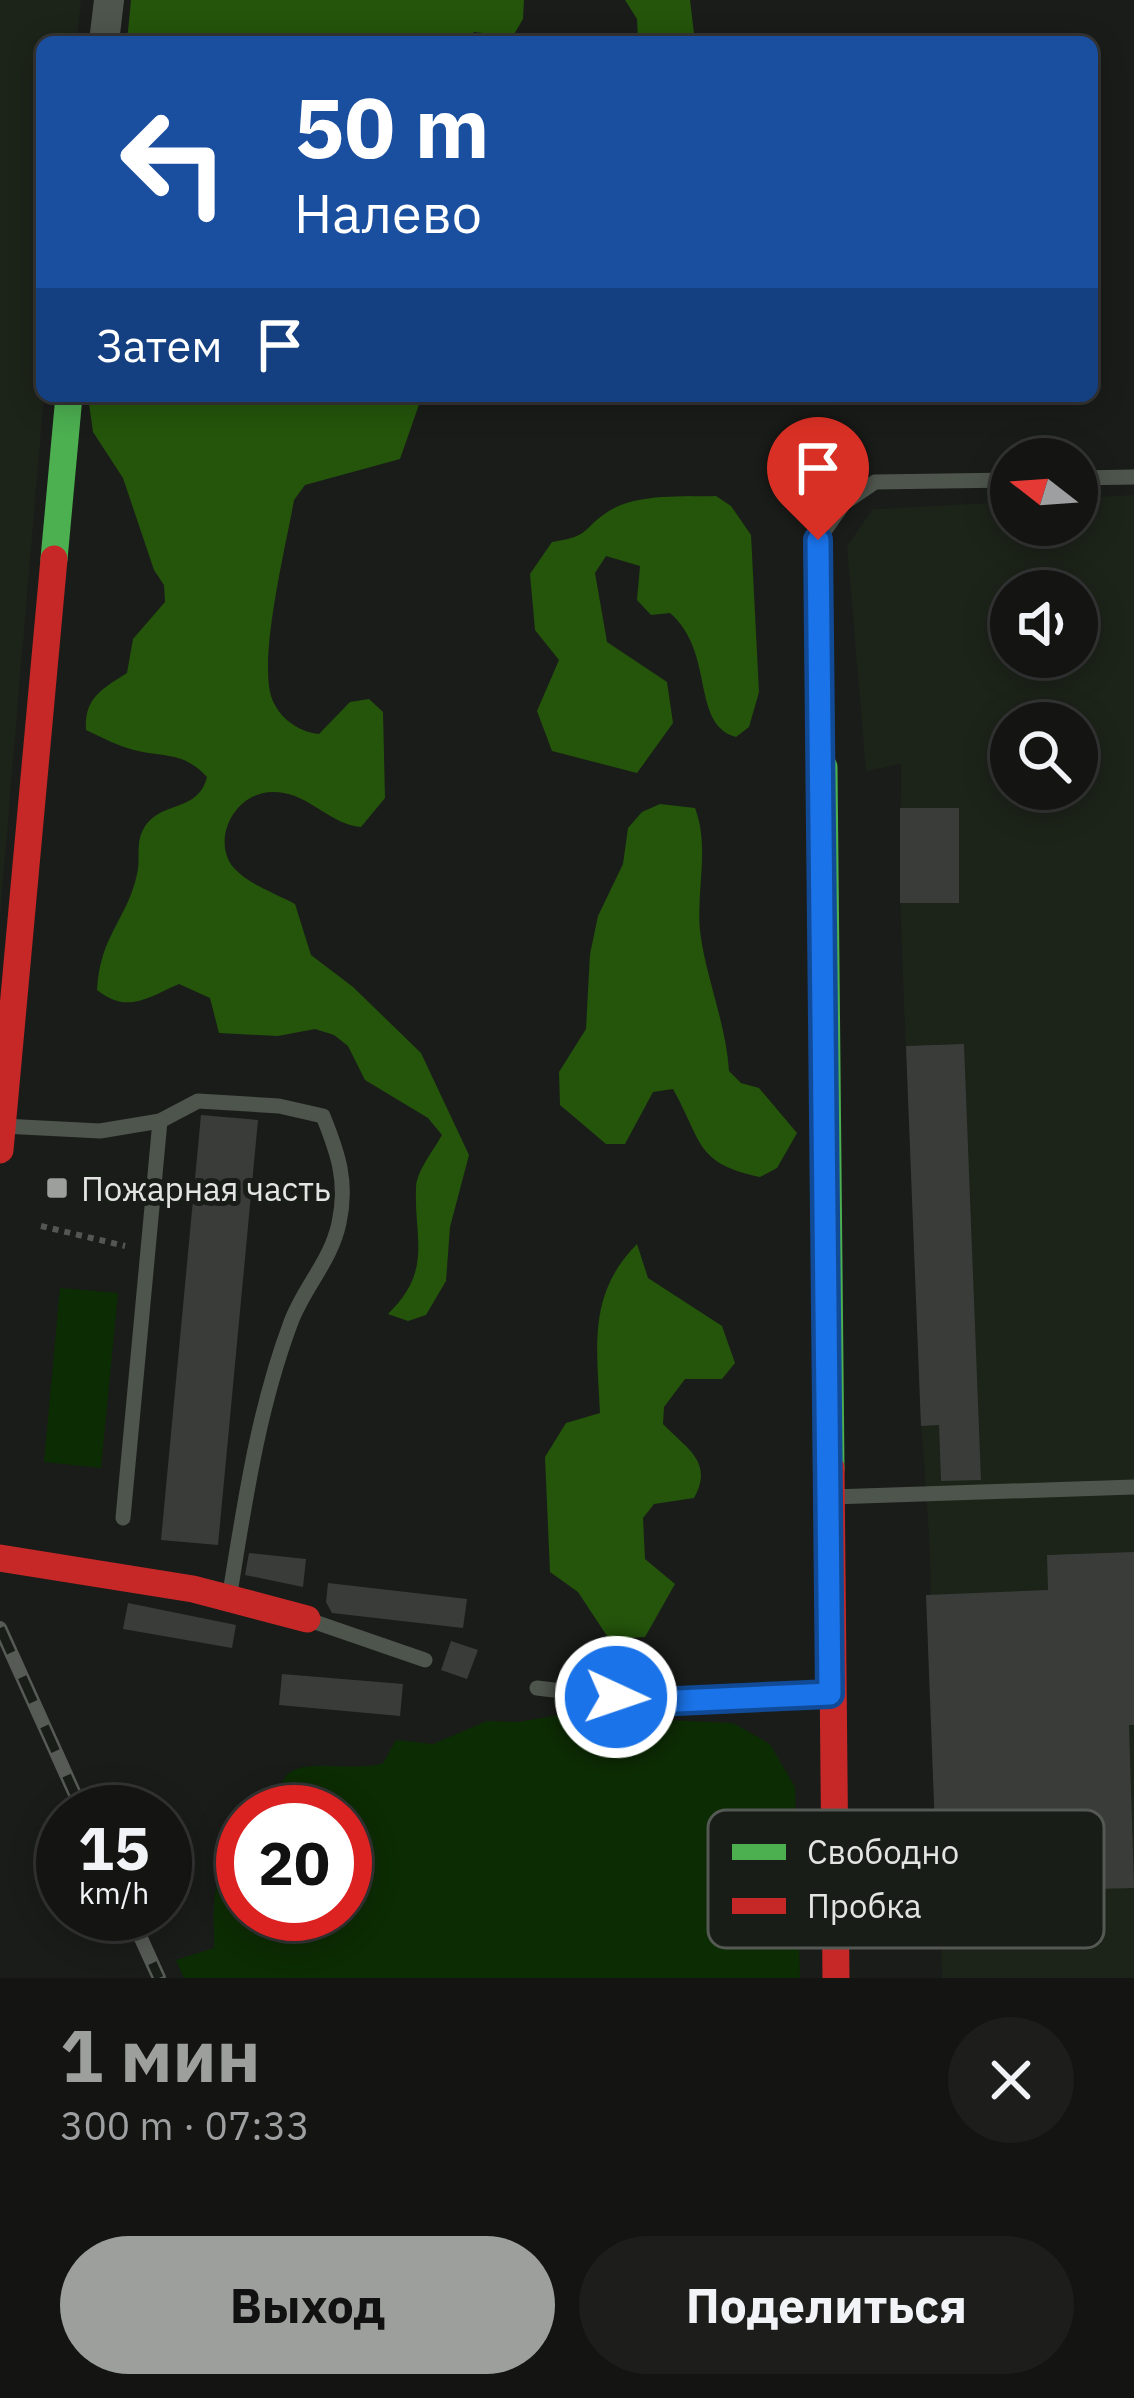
<!DOCTYPE html>
<html lang="ru">
<meta charset="utf-8">
<style>
:root{--surface:#141513;--page:#1d1e1c;--text:#f1f3f6;--muted:#9d9fa0;--line:#333433;--accent:#9c9f9b}
body{margin:0;font-family:"IBM Plex Sans",sans-serif;background:var(--page);color:var(--text);height:100vh;display:flex;flex-direction:column;font-size:45px;white-space:nowrap}
*{box-sizing:border-box;margin:0}
p{font-size:39px;color:var(--muted)}
.icon{flex:none;width:66px;height:66px;fill:none;stroke:currentColor;stroke-width:2;stroke-linecap:round;stroke-linejoin:round}
.map{position:relative;height:1978px;overflow:hidden}
.panel{display:flex;flex-direction:column;background:var(--surface);flex:1}
.panel>*{flex:none}
.guide{position:absolute;left:36px;top:36px;width:1062px;height:366px;border-radius:18px;box-shadow:0 6px 30px #0003,0 0 0 3px var(--line);background:#1a4fa0;color:#fff;overflow:hidden}
.needle{width:78px;rotate:287deg}
.controls{position:absolute;left:990px;top:438px;display:grid;gap:24px}
.controls a{display:grid;place-items:center;width:108px;height:108px;border-radius:50%;background:var(--surface);box-shadow:0 6px 30px #0003,0 0 0 3px var(--line);font-size:60px}
.speed{position:absolute;left:36px;top:1785px;display:flex;gap:24px;font-size:60px;font-weight:700;text-align:center}
.speed>*{display:grid;place-content:center;width:156px;height:156px;border-radius:50%;background:var(--surface);box-shadow:0 6px 30px #0003,0 0 0 3px var(--line);line-height:1}
.speed small{font-size:30px;font-weight:400}
.speed .limit{border:18px solid #d22;background:#fff;color:#111}
.pin{position:absolute;display:grid;place-items:center;width:102px;height:102px;color:#fff;margin:-123px -51px;border-radius:50% 50% 50% 0;rotate:-45deg;box-shadow:0 0 12px #0007}
.pin .icon{rotate:45deg}
.me{position:absolute;width:132px;margin:-66px;rotate:93deg;stroke-linejoin:round;filter:drop-shadow(0 0 9px #0008)}
.turn{display:flex;align-items:center;gap:42px;height:252px;padding:0 60px;font-size:54px}
.turn .icon{width:156px;height:156px;stroke-width:2.5}
.turn b{display:block;font-size:84px;line-height:102px}
.then{display:flex;align-items:center;height:114px;padding:0 60px;background:#0003;gap:24px;font-size:45px}
.round{display:grid;place-items:center;flex:none;width:126px;height:126px;border-radius:63px;background:var(--page)}
.headline{display:flex;align-items:center;justify-content:space-between;height:204px;padding:0 60px}
h1{font-size:72px;font-weight:700;line-height:90px;color:var(--accent)}
.cta{display:flex;gap:24px;margin-top:auto;padding:24px 60px}
.cta a{flex:1;height:138px;border-radius:72px;background:var(--accent);color:#111;font-size:48px;font-weight:700;line-height:138px;text-align:center}
.cta a+a{background:var(--page);color:var(--text)}
.map>svg:first-child{display:block}
.built{fill:#1c2319;fill-rule:evenodd}
.green{fill:#0c2c03}
.forest{fill:#24550b}
.building{fill:#3a3c39}
.lines{fill:none;stroke-linecap:round;stroke-linejoin:round}
.path{stroke:#525851;stroke-width:6;stroke-dasharray:6 6;stroke-linecap:butt}
.lane{stroke:#4e554c;stroke-width:15}
.street{stroke:#4e554c;stroke-width:30}
.fast{stroke:#4caf50;stroke-width:27}
.jam{stroke:#c62828;stroke-width:27}
.rail-casing{stroke:#565b55;stroke-width:14}
.rail{stroke:#191d18;stroke-width:9;stroke-dasharray:27;stroke-linecap:butt}
.route-casing{stroke:#114b97;stroke-width:30}
.route{stroke:#1a73e8;stroke-width:21}
.poi-dot{fill:#9c9f9b;stroke:#191d18;stroke-width:4.5}
.labels{text-anchor:middle;dominant-baseline:central;stroke-width:10;stroke-linejoin:round;paint-order:stroke}
.poi-label{font-size:33px;fill:#e2e5e1;stroke:#191d18;text-anchor:start}
.key{fill:#191d18;stroke:#555954;stroke-width:3}
.key-label{font-size:33px;fill:#e2e5e1}
</style>
<div class="map">
<svg width="1134" height="1978" viewBox="0 0 1134 1978">
<rect width="100%" height="100%" fill="#1a1c19"/>
<g class="built">
<path d="M0 0H81L77 42H42V165L33 227 42 232 44 396 0 916Z"/>
<path d="M1134 495V1978H942L929 1534 921 1426 900 903 901 764 866 771 847 546 873 509 1011 502V525H1077V498ZM1011 591H1077V657H1011ZM1011 723H1077V789H1011Z"/>
</g>
<g class="green">
<path d="M60 1288 118 1293 101 1468 44 1462Z"/>
<path d="M558 1715 733 1723 770 1744 795 1787 800 1978H184L176 1960 214 1948C214 1906 209 1868 243 1838V1914H345V1812H268C275 1801 278 1786 286 1776 302 1756 355 1773 383 1763L396 1740 433 1744 487 1721 518 1722Z"/>
</g>
<g class="forest">
<path d="M131 0H524L523 19 513 36 474 32 464 42H127Z"/>
<path d="M625 0H690L695 42H638L637 19Z"/>
<path d="M88 396H422L400 459 305 485 294 500C286 546 259 654 271 696 278 718 299 732 319 734L350 702 369 699 383 712 385 798 361 827C331 824 312 798 284 793 235 783 207 844 237 871 251 885 277 894 295 904L311 955 353 987 421 1053 469 1155 450 1227 446 1281 426 1315 408 1321 388 1314C433 1270 414 1240 416 1187 417 1170 434 1150 442 1135L428 1118 365 1080 348 1046 334 1035 315 1029 278 1036 219 1033 210 998 179 984C147 998 127 1014 97 990 100 935 128 918 137 874 141 858 135 843 144 828 161 800 198 813 207 777 183 751 165 758 134 750 118 746 101 737 86 730 84 698 102 689 127 673L133 639 165 602 164 585 154 570 123 478 93 432Z"/>
<path d="M716 496 731 506 751 535 759 692 749 727 736 737C690 724 716 653 670 613L651 615 637 600 640 566 606 556 595 573 607 642 667 682 673 723 637 773 552 751 537 711 559 660 535 630 530 574 552 542C592 536 581 529 609 511 638 493 683 497 716 496Z"/>
<path d="M660 804 695 808C710 847 696 891 700 931 706 979 726 1023 729 1071L741 1083 759 1088 797 1133 777 1168 760 1177C695 1163 703 1143 673 1089L653 1092 625 1144H606L560 1105 559 1072 586 1029 590 954 598 916 623 864 628 828 642 812Z"/>
<path d="M637 1244 648 1278 722 1326 735 1363 722 1379H685L664 1407 663 1424C687 1449 714 1462 694 1498L654 1504 643 1518 645 1559 675 1584 645 1637 609 1639 578 1592 550 1572 545 1457 566 1423 600 1413C597 1348 587 1294 637 1244Z"/>
</g>
<g class="building">
<rect x="900" y="808" width="59" height="95"/>
<path d="M964 1044 981 1480 941 1481 939 1425 921 1426 906 1046Z"/>
<path d="M201 1115 258 1120 218 1545 161 1540Z"/>
<path d="M1134 1552V1725H1129L1134 1888 1060 1890V1876L937 1881 926 1595 1048 1590 1047 1555Z"/>
<path d="M249 1553 306 1559 303 1587 245 1575Z"/>
<path d="M328 1583 467 1599 463 1628 332 1613 326 1602Z"/>
<path d="M128 1603 236 1625 232 1648 123 1629Z"/>
<path d="M451 1641 478 1650 467 1679 441 1670Z"/>
<path d="M282 1674 403 1684 400 1716 279 1705Z"/>
</g>
<g class="lines">
<path class="path" d="M41 1226 125 1246"/>
<g class="lane">
<path d="M1077 478 1134 477"/>
<path d="M824 764 818 540 844 503 875 482 1011 480"/>
<path d="M3 1126 100 1131 160 1121 198 1101 279 1106 323 1116C338 1153 348 1182 339 1223 331 1261 304 1287 291 1322 258 1410 245 1501 230 1593"/>
<path d="M832 1497 1134 1487"/>
<path d="M123 1518 160 1121"/>
<path d="M309 1620 425 1660"/>
<path d="M537 1688 655 1702 827 1694"/>
</g>
<path class="street" d="M104 42 109 0"/>
<g class="fast">
<path d="M54 559 69 396"/>
<path d="M824 767 831 1468"/>
</g>
<g class="jam">
<path d="M0 1150 54 559"/>
<path d="M831 1468 836 1978"/>
<path d="M0 1558 193 1589 307 1619"/>
</g>
<defs>
<g id="rail">
<path d="M0 1628 83 1812"/>
<path d="M130 1914 159 1978"/>
</g>
</defs>
<use href="#rail" class="rail-casing"/>
<use href="#rail" class="rail"/>
</g>
<g class="lines">
<defs>
<path id="route" d="M616 1697 655 1702 830 1694 818 540"/>
</defs>
<use href="#route" class="route-casing"/>
<use href="#route" class="route"/>
</g>
<rect class="poi-dot" x="45" y="1176" width="24" height="24" rx="6"/>
<g class="labels">
<g class="poi-label">
<text x="81" y="1188">Пожарная часть</text>
</g>
</g>
<rect x="708" y="1810" width="396" height="138" rx="18" class="key"/>
<rect x="732" y="1844" width="54" height="16" fill="#4caf50"/>
<rect x="732" y="1898" width="54" height="16" fill="#c62828"/>
<g class="key-label">
<text x="807" y="1864">Свободно</text>
<text x="807" y="1918">Пробка</text>
</g>
</svg>
<div class="controls">
<a><svg class="needle" viewBox="-14 -14 28 28"><path d="M0-13l5 13h-10z" fill="#e53935"/><path d="M0 13l5-13h-10z" fill="#9d9fa0"/></svg></a>
<a><svg class="icon" aria-label="sound" viewBox="0 0 24 24"><path d="M4 9h4l5-4v14l-5-4H4zM17 9q2 3 0 6"/></svg></a>
<a><svg class="icon" aria-label="search" viewBox="0 0 24 24"><circle cx="10" cy="10" r="6"/><path d="M15 15l6 6"/></svg></a>
</div>
<div class="speed"><div>15<small>km/h</small></div><div class="limit">20</div></div>
<div class="pin" style="left:818px;top:540px;background:#d93025"><svg class="icon" aria-label="arrive" viewBox="0 0 24 24"><path d="M6 21V4h12l-3 4 3 4H6"/></svg></div>
<svg class="me" style="left:616px;top:1697px" viewBox="-20 -20 40 40"><circle r="17" fill="#1a73e8" stroke="#fff" stroke-width="3"/><path d="M0-11L8 9 0 5-8 9z" fill="#fff"/></svg>
<div class="guide">
<div class="turn"><svg class="icon" aria-label="left" viewBox="0 0 24 24"><path d="M17 20v-9H6M10 6l-5 5 5 5"/></svg><div><b>50 m</b>Налево</div></div>
<div class="then">Затем<svg class="icon" aria-label="arrive" viewBox="0 0 24 24"><path d="M6 21V4h12l-3 4 3 4H6"/></svg></div>
</div>
</div>
<section class="panel">
<div class="headline"><div><h1>1 мин</h1><p>300 m · 07:33</p></div><a class="round"><svg class="icon" aria-label="close" viewBox="0 0 24 24"><path d="M6 6l12 12M18 6L6 18"/></svg></a></div>
<div class="cta"><a>Выход</a><a>Поделиться</a></div>
</section>
